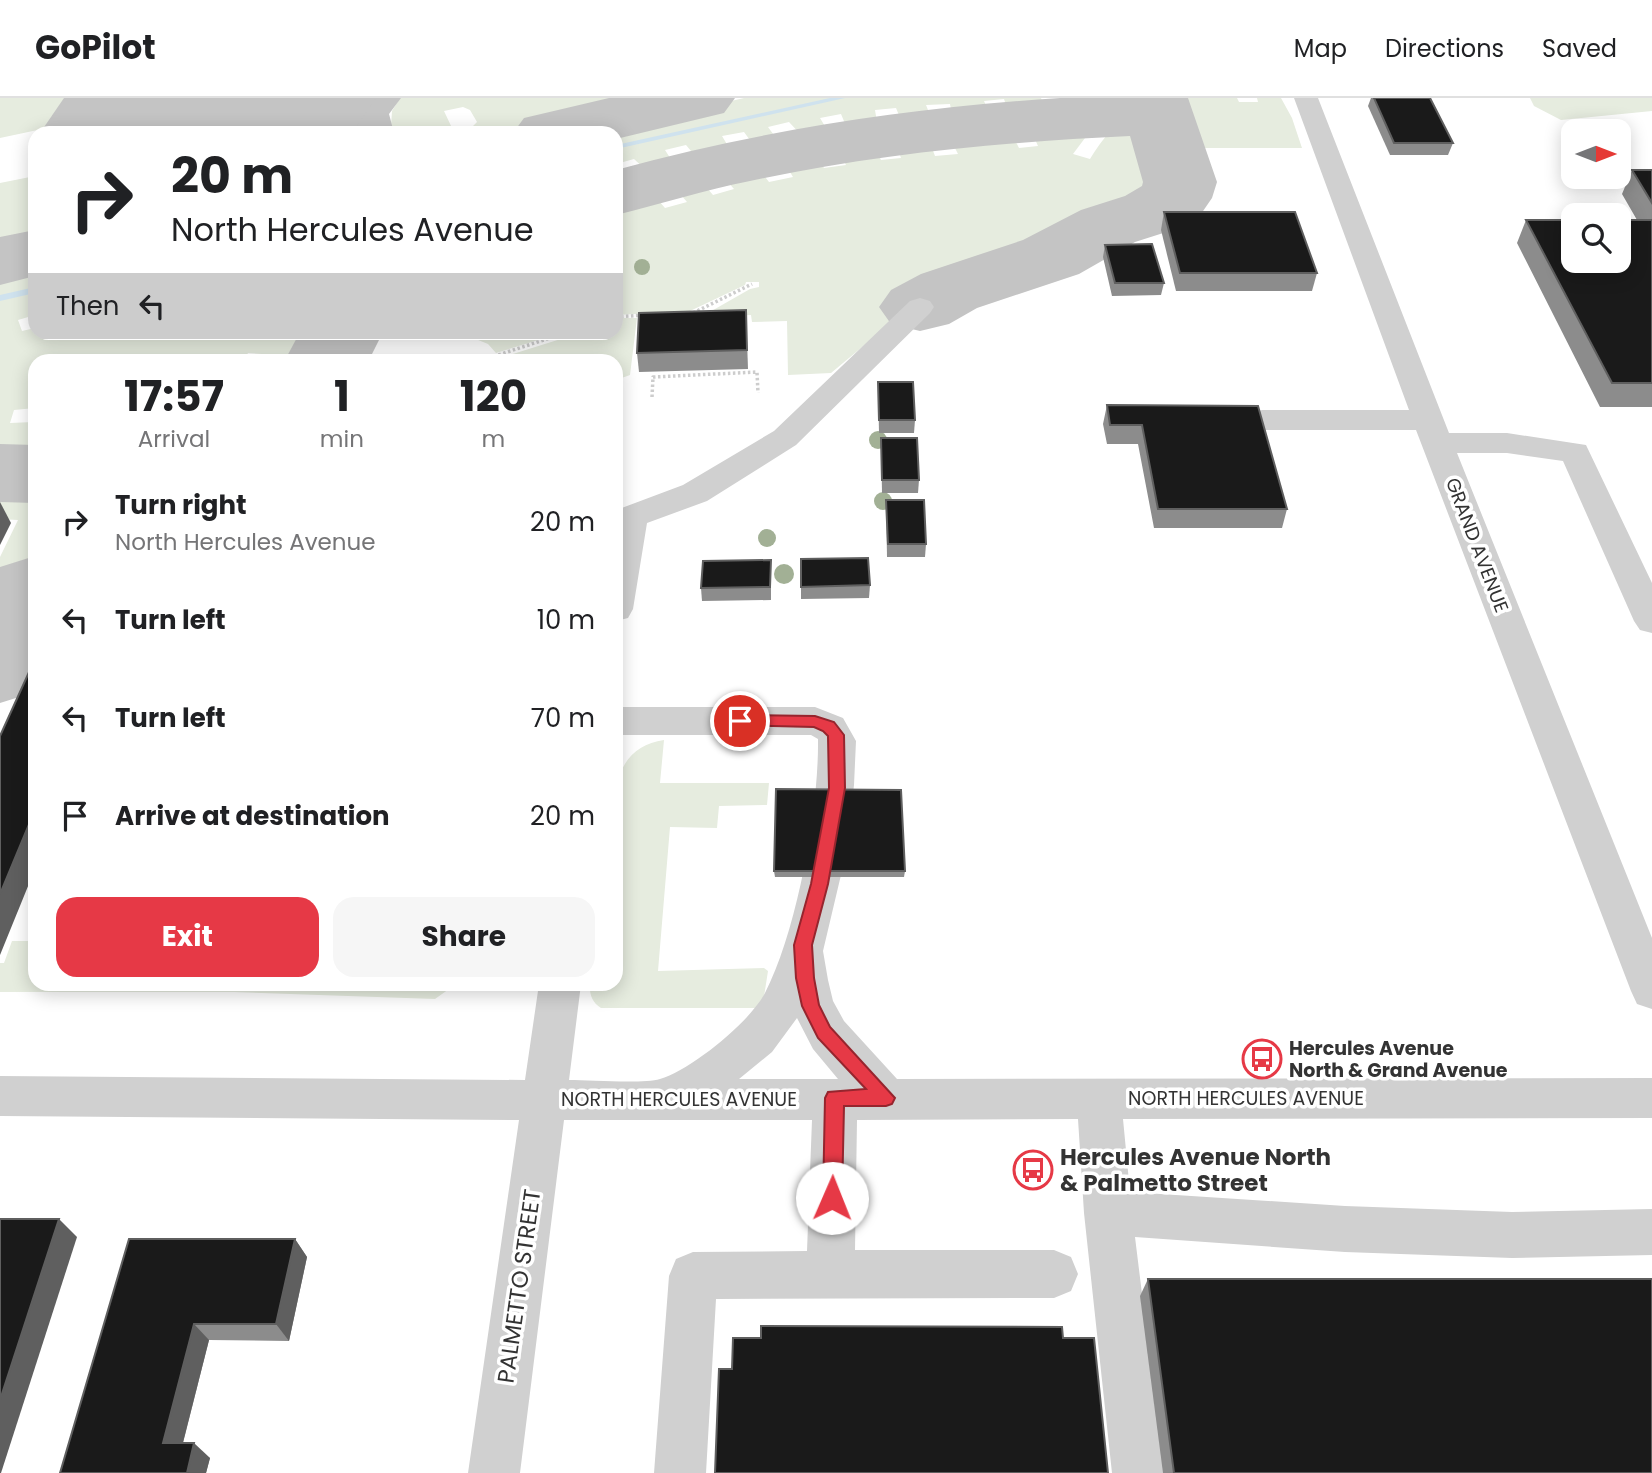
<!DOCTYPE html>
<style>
:root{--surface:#fff;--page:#f6f6f6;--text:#202124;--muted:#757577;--line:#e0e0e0;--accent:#e63946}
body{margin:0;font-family:Poppins,sans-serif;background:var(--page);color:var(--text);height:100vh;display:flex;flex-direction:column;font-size:26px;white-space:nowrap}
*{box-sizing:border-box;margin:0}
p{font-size:23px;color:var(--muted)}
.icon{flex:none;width:38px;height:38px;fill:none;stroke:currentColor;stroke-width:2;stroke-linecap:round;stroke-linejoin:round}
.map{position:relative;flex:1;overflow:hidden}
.details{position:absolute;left:28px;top:256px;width:595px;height:637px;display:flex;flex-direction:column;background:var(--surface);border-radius:21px;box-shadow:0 4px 18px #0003}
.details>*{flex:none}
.hud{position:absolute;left:28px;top:28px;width:595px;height:214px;border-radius:21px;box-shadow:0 4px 18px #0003;background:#fff;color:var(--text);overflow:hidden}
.needle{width:46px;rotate:90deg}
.controls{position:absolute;left:1561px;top:21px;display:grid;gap:14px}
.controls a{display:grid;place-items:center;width:70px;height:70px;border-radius:14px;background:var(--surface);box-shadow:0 4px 18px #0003;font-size:35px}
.pin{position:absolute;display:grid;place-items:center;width:60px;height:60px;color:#fff;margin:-30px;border:4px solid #fff;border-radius:50%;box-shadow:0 2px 7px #0007}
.me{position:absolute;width:77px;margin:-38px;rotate:1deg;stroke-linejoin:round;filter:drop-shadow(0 0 5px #0008)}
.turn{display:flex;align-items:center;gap:24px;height:147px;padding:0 28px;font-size:32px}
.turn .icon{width:91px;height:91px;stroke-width:2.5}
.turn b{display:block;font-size:49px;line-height:60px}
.then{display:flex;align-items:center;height:66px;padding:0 28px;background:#0003;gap:14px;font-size:26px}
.eta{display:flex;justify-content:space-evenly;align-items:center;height:119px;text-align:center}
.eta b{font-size:42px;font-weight:700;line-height:49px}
.action{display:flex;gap:14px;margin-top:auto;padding:14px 28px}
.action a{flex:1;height:80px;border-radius:21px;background:var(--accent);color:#fff;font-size:28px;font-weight:700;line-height:80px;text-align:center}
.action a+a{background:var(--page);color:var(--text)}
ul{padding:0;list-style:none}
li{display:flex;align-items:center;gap:21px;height:98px;padding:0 28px}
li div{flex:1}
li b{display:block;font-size:26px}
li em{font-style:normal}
header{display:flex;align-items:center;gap:42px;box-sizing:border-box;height:98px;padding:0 35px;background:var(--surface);border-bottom:2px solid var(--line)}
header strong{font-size:33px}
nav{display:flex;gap:38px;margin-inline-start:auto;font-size:24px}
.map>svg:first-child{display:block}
.green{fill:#e6ecdf;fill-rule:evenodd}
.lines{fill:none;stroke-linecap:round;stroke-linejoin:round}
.stream{fill:#cfe2ee;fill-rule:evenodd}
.taxiway{fill:#c4c4c4;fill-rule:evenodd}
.runway{fill:#c4c4c4;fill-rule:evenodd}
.path{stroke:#cdcdcd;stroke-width:3.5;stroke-dasharray:2.5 2.5;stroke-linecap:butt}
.minor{fill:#d0d0d0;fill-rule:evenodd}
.tree{fill:#a2b095}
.wall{fill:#8c8c8c}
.shaded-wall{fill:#5f5f5f}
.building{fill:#1a1a1a;stroke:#5f5f5f;stroke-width:2}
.route{fill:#e63946;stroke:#96252e;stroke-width:2}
.labels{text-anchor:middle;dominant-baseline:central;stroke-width:7;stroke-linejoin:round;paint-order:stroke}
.street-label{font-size:19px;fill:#333;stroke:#fff}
.poi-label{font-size:19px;font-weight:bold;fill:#333;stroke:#fff;text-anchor:start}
.near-poi-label{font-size:23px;font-weight:bold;fill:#333;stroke:#fff;text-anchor:start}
.near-street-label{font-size:23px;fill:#333;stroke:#fff}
</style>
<header>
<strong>GoPilot</strong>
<nav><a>Map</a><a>Directions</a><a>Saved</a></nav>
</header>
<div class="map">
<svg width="1652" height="1375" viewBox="0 0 1652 1375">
<rect width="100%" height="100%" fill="#fff"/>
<g class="green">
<path d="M0 0H188L0 40Z"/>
<path d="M400 0H660L509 35H397L391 29 392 13ZM463 9 470 12 477 24 472 29 452 30 444 13Z"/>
<path d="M744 0H1041L1047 15 1010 19 1004 1 984 3 990 17 987 21 956 23 953 21 950 6 926 7 932 22 930 26 903 27 896 10 875 12 878 30 852 34 846 28 841 16 820 20 829 35 826 38 803 39 789 24 768 29 779 44 755 49 744 34 722 38 731 53 711 61 696 59 686 47 665 52 674 66 670 72 650 76 634 61 616 66V35H596Z"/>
<path d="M1061 0H1140L1142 5 1132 10 1068 13 1065 12Z"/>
<path d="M1165 0H1237L1239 4H1258L1257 0H1281L1292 20 1302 50H1202L1177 39Z"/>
<path d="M1530 0H1652V13L1561 22 1534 8Z"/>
<path d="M1139 21 1148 23 1162 63 1163 77 1158 92 1146 104 1124 110 1045 151 948 187 915 205 831 275 788 277 787 223 752 224 751 217 701 219 750 191 759 189V184H746L745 187 690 213 616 217V103L652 95 665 110 687 104 674 89 675 85C698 78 698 79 713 97L734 91 720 75 736 68 755 66 769 84 793 79 782 61 796 55 814 54 824 70 846 67 837 49 873 46 881 62 901 60 895 42 922 39 929 42 935 58 958 56 949 38 954 36 1009 30 1019 50 1038 48 1030 30 1032 28 1097 24 1073 56 1090 61C1103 41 1114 23 1139 21Z"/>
<path d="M289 22 318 35H229Z"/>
<path d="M35 78V144L0 152V85Z"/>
<path d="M35 166V217L18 222 22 233 35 230V234H257L320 237 309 259 248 255 244 262H35V310L14 312 10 325 34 324 35 321V363H0V174Z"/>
<path d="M624 220H637L630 277 616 282V262H501L500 260 580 235 616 234V223Z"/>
<path d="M461 235H561L496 255 488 246Z"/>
<path d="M35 382V465L23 472H0V459L18 422 0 421V383Z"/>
<path d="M0 494H14L20 497 0 536Z"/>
<path d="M35 536V585H19L13 577 29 539Z"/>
<path d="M664 642 660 685H769L767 707 719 708 717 730 670 729 658 873 764 870 768 873 763 905 755 910H601C592 905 589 895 590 886H616V692C620 664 636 646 664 642Z"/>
<path d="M12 843H35V886H456L435 901 234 894H0V865H4Z"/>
</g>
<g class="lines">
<g class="stream">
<path d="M830 0H845L616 51V47Z"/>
<path d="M35 189V195L0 203V197Z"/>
</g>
<g class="taxiway">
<path d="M329 0H401L389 16 394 35H322L319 15Z"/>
<path d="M609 0H735L724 15 616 41V35H513L524 20Z"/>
<path d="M1060 0H1188L1217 84 1212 100 1201 116 1179 130 1135 144 1079 176 977 210 949 226 920 233 891 226 879 209 891 192 921 176 1023 142 1081 112 1125 98 1142 88 1143 84 1130 38C1002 44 875 56 750 83 705 92 661 106 616 117V72C762 32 909 10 1060 0Z"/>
<path d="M35 132V178L0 187V139Z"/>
<path d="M300 234H383L369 262H285Z"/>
<path d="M0 346 35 347V405L0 404Z"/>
<path d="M35 458V594L0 605V469Z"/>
</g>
<path class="runway" d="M64 0H376L352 35H40Z"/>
<g class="path">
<path d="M693 215 752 186"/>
<path d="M616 219 643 217"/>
<path d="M489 260 568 234"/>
<path d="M652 299 653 279 757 274 758 295"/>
</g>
<g class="minor">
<path d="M1294 0H1318L1449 335H1507L1586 347 1652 485V535L1640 532 1634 523 1563 363 1507 355H1457L1652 840V911L1637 906 1631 893 1416 332H1262L1251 329 1246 322 1251 315 1262 312H1409Z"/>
<path d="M920 200 930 203 934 209 930 215 796 347 707 403 647 425 633 511 628 520 616 523V417L619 411 683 387 774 333 910 203Z"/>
<path d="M616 609H815L843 620 856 643 854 687 845 760 823 853 828 882 833 903 844 923 897 981 1652 980V1020L1123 1021 1130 1094 1345 1108 1512 1114 1652 1111V1157L1512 1160 1345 1154 1135 1139 1164 1375H1112L1084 1115 1078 1021 857 1022 855 1152H1054L1071 1159 1078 1176 1071 1193 1054 1200 716 1201 706 1375H654L669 1178 676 1161 693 1154 807 1153 812 1022H564L520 1375H468L519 1022 0 1018V978L525 982 539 886H581L569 982C590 982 643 986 660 981 691 972 750 924 765 895 797 833 819 711 818 641L811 637H616ZM797 920 813 951 838 981H739L772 954Z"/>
</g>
</g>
<g class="tree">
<circle cx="642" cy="169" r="8"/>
<circle cx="878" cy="342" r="9"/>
<circle cx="883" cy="403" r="9"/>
<circle cx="767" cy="440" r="9"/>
<circle cx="784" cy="476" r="10"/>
</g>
<g class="wall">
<path d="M1371 0H1430L1453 45 1448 57H1390L1368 8Z"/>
<path d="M1632 72H1652V309H1600L1517 145 1526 122H1637L1622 96Z"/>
<path d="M1164 114 1317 175 1312 193H1176L1161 132Z"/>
<path d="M1105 147 1164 185 1161 197 1112 198 1103 159Z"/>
<path d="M746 212 748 271 639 274 637 255Z"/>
<path d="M878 284 915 322 914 335H879Z"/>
<path d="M1107 307 1287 411 1282 430H1154L1138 346H1107L1103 326Z"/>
<path d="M881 340 919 382 918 395H882Z"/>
<path d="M886 402 926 446 925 459H887Z"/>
<path d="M801 461 870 487 869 500 801 501Z"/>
<path d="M771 462V502L702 503 701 490Z"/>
<path d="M774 773H905L904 779H775Z"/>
<path d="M129 1141H295L307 1159 289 1243 209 1242 183 1345 210 1360 206 1375H60Z"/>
<path d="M1148 1181 1652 1375H1163L1140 1198Z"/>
</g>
<g class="shaded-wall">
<path d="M0 404 11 425 0 447Z"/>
<path d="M35 712V771L0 857V796Z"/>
<path d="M59 1121 77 1139 1 1375H0V1302Z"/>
<path d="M295 1141 307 1159 289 1243 276 1226Z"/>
<path d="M194 1226 209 1242 179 1360 163 1345Z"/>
<path d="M194 1345 210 1360 206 1375H187Z"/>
</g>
<g class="building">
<path d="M1374 0H1430L1453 45H1394Z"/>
<path d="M1632 72H1652V105Z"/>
<path d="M1164 114H1295L1317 175H1180Z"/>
<path d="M1526 122H1573V163H1619V122H1652V285H1612Z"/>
<path d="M1152 146 1164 185H1115L1105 147Z"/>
<path d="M746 212 747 252 637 255 639 215Z"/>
<path d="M878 284H913L915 322H879Z"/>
<path d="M1107 307 1258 308 1287 411H1158L1142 327H1110Z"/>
<path d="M881 340H917L919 382H882Z"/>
<path d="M886 402H924L926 446H888Z"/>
<path d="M868 460 870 487 801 489V461Z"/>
<path d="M771 462 770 489 701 490 703 463Z"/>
<path d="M35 561V712L0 796V638Z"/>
<path d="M776 691 901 692 905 773H774Z"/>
<path d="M0 1121H59L0 1302Z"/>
<path d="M129 1141H295L276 1226H194L163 1345H194L187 1375H60Z"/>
<path d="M1148 1181H1652V1375H1174Z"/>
<path d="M761 1228 1062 1229 1063 1240H1094L1108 1375H715L719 1271H732L733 1240H761Z"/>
</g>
<path class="route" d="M740 617 815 618 834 624 844 637 845 690 828 786 812 847 814 880 819 907 830 929 895 1000 892 1006 886 1008H844L842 1100 839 1107 832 1110 825 1107 823 1100 825 1000 828 994 866 991 818 940 802 908 796 880 794 847 811 786 829 690 828 638 823 633 814 629 735 627 732 623Z"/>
<defs>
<symbol id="bus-ring" viewBox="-11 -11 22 22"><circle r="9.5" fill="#fff" stroke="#e63946" stroke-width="1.5"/><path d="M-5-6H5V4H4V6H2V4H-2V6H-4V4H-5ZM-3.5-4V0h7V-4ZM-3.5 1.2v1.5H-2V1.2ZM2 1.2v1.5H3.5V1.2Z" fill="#e63946"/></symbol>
</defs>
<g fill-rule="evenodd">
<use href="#bus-ring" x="1240" y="939" width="44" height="44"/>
<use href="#bus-ring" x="1011" y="1050" width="44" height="44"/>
</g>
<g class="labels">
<g class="street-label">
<text transform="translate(1477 447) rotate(69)">GRAND AVENUE</text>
<text x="1246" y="1000">NORTH HERCULES AVENUE</text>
<text x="679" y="1001">NORTH HERCULES AVENUE</text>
</g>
<g class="poi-label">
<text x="1289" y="950">Hercules Avenue<tspan x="1289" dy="22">North &amp; Grand Avenue</tspan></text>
</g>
<g class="near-poi-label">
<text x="1060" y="1059">Hercules Avenue North<tspan x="1060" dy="26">&amp; Palmetto Street</tspan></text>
</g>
<g class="near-street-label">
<text transform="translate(519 1188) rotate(-82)">PALMETTO STREET</text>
</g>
</g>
</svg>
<div class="controls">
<a><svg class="needle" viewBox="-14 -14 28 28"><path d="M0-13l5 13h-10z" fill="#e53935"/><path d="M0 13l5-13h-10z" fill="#757577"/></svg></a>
<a><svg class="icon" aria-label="search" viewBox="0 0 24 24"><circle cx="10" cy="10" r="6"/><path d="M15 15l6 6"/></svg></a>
</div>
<div class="pin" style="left:740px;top:623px;background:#d93025"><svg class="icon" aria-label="arrive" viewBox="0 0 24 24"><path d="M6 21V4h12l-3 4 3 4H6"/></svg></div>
<svg class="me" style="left:832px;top:1100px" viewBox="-20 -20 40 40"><circle r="19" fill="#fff"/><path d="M0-13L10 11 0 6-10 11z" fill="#e63946"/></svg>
<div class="hud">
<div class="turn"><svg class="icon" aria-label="right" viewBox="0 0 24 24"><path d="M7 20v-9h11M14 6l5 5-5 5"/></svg><div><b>20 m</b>North Hercules Avenue</div></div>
<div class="then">Then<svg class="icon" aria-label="left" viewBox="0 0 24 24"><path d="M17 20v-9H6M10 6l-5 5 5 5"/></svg></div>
</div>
<section class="details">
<div class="eta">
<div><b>17:57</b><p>Arrival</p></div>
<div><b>1</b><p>min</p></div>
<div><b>120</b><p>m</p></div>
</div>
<ul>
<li><svg class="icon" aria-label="right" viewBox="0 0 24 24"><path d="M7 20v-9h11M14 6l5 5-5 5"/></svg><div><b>Turn right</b><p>North Hercules Avenue</p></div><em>20 m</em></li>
<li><svg class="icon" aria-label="left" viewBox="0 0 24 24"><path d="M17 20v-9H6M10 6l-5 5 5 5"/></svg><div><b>Turn left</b></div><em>10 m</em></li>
<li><svg class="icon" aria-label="left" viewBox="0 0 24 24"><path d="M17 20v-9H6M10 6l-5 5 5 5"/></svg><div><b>Turn left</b></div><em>70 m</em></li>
<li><svg class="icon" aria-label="arrive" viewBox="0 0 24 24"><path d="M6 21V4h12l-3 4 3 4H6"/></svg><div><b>Arrive at destination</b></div><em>20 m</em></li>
</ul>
<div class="action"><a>Exit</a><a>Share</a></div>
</section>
</div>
